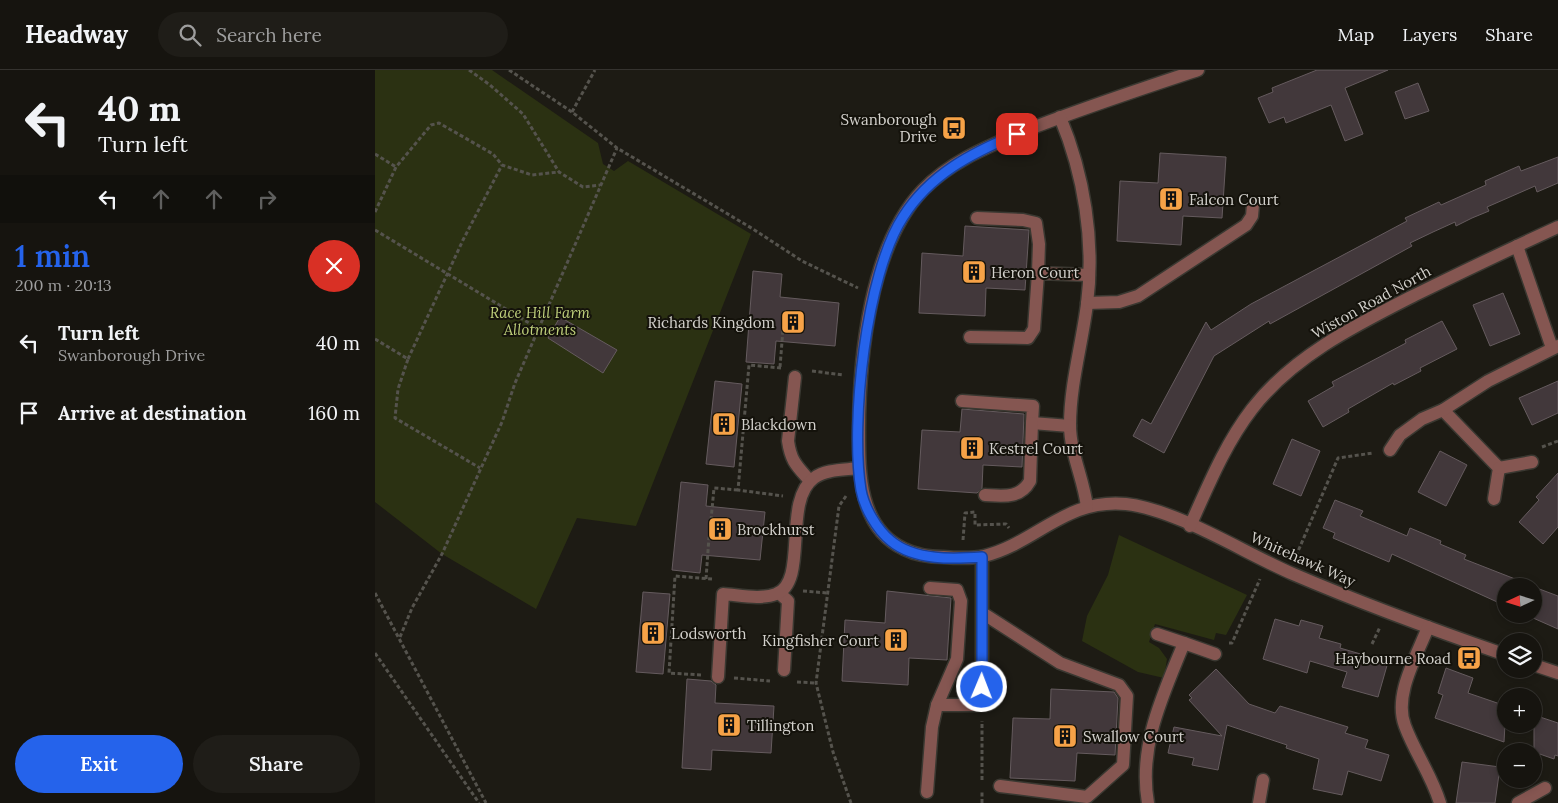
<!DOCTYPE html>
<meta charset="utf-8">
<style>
:root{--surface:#16140f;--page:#1f1d18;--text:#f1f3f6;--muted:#9e9e9e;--line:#35332f;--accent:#2563eb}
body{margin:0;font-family:Lora,serif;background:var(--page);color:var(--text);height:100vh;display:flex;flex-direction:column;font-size:19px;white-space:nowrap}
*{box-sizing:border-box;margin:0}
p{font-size:16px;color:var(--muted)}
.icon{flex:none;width:28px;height:28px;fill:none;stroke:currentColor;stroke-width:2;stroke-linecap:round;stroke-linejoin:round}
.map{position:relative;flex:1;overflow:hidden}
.panel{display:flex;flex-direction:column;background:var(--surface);width:375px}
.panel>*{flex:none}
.banner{background:#16140f;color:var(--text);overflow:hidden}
.needle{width:32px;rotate:266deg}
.buttons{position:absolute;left:1122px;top:508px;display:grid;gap:10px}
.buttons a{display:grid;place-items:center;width:45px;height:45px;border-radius:50%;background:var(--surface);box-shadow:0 2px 8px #0003,0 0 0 1px var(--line);font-size:25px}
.pin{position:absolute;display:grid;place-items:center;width:42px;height:42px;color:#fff;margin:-21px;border-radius:10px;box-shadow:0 2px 8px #0006}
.me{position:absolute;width:55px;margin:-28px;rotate:1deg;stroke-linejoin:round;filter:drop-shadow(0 0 4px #0008)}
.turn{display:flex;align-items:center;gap:18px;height:105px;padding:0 15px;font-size:22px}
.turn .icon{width:65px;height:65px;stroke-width:2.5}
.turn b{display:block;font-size:35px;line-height:42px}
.lanes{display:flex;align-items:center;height:48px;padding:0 15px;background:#0003;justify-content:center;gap:25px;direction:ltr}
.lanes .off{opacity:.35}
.round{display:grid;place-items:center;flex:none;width:52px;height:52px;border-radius:26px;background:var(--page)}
.overview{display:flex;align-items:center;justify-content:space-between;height:85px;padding:0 15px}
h1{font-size:30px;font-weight:600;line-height:38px;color:var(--accent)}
.action{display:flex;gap:10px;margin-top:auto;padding:10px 15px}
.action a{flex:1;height:58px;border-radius:30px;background:var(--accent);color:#fff;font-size:20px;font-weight:600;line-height:58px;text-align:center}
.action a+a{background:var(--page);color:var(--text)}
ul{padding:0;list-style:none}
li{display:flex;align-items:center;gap:15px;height:70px;padding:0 15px}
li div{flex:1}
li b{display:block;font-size:19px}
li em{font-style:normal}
header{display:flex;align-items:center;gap:30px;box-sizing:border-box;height:70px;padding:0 25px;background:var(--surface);border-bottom:1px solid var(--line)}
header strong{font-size:24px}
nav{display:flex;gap:28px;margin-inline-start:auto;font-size:18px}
.search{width:350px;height:45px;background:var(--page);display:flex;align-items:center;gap:12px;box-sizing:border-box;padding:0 18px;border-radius:28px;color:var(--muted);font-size:19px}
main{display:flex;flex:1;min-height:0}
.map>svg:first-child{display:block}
.green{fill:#2b3112}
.building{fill:#42383b;stroke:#655b5e}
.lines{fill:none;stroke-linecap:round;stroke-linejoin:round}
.minor-casing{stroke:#3a3831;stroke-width:15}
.path{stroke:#55534d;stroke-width:3;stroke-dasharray:4 2.5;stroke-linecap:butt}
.minor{stroke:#855651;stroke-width:12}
.route-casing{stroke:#184099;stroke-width:12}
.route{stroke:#2563eb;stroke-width:9}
.labels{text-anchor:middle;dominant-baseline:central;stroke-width:4;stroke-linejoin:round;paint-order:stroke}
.poi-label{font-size:15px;fill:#d3d1cc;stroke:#14120b;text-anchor:start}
.street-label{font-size:15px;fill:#d3d1cc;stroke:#14120b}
.park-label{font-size:15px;font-style:italic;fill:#bfd07b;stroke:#14120b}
</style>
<header>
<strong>Headway</strong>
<div class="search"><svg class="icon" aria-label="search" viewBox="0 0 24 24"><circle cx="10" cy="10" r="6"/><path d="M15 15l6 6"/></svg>Search here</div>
<nav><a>Map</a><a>Layers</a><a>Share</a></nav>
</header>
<main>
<section class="panel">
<div class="banner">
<div class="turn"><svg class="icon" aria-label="left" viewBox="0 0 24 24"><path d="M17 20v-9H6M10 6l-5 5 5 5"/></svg><div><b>40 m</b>Turn left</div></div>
<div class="lanes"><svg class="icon" aria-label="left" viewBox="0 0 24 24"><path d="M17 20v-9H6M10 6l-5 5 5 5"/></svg><svg class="icon off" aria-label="ahead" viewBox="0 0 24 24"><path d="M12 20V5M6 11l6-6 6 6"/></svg><svg class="icon off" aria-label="ahead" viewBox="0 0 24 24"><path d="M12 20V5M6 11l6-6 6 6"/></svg><svg class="icon off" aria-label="right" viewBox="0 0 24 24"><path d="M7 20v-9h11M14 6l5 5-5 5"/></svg></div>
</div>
<div class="overview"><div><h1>1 min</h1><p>200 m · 20:13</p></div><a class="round" style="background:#d93025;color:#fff"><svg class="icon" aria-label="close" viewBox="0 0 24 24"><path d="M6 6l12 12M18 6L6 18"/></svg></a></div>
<ul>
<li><svg class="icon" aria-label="left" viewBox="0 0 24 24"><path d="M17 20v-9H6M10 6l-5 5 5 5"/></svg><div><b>Turn left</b><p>Swanborough Drive</p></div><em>40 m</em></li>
<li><svg class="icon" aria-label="arrive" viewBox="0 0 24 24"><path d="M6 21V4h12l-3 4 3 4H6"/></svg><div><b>Arrive at destination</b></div><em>160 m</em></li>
</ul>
<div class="action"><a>Exit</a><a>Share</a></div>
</section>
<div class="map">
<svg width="1183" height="733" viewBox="0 0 1183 733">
<rect width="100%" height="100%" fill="#1d1b14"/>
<g class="green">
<path d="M0 0H117L223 73 228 94 239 101 253 91 376 164 261 456 202 448 161 539 67 484 0 432Z"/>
<path d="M744 465 872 525 851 565 841 563 839 570 780 554 774 572 784 578 792 589 789 608 763 602 707 571 712 546 733 505Z"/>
</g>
<g class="building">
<path d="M942 0H1013L970 18 988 64 970 71 956 35 911 53 909 47 894 53 883 28 898 22 897 18Z"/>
<path d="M1043 13 1054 41 1030 49 1020 22Z"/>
<path d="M785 83 851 87 847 148 808 146 806 175 742 171 745 111 783 113Z"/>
<path d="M1183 87V113L1162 122 1160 116 1112 137 1114 141 1097 148 1081 156 1080 152 1058 162 1035 173 1037 176 895 254 894 251 839 286 789 383 758 366 767 349 776 354 831 252 836 260 876 234 1032 151 1030 148 1064 132 1066 135 1111 115 1110 111 1144 96 1146 101Z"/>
<path d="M590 156 654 160 650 220 611 218 610 246 544 243 547 183 588 186Z"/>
<path d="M378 201 407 204 405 227 464 233 460 276 401 271 399 294 371 292Z"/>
<path d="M1128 223 1145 264 1115 276 1098 235Z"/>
<path d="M185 247 242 280 228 303 173 268Z"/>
<path d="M1067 251 1082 279 1045 298 1046 301 1019 315 1018 313 973 339 974 342 948 357 933 331 959 316 957 312 1031 273 1030 270Z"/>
<path d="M340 311 367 314 359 397 331 394Z"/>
<path d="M1183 311V343L1157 355 1144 328Z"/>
<path d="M587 339 649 344 647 397 608 395 607 418 602 423 543 419 547 360 585 362Z"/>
<path d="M917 369 945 381 926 426 898 414Z"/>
<path d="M1065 381 1092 395 1071 436 1043 422Z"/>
<path d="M1183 403V457L1168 474 1144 452 1164 430 1161 427Z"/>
<path d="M306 412 333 415 331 436 390 442 385 490 327 485 325 503 297 500Z"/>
<path d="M960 430 988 441 985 446 1032 466 1035 458 1066 471 1065 474 1091 485 1089 489 1158 516H1131V536L1017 484 1014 492 958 468 960 463 948 458Z"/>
<path d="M1159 517 1183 526V559L1149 544H1159Z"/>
<path d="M512 521 576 528 572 590 534 588 533 615 467 611 470 550 510 553Z"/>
<path d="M268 522 295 524 288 604 261 602Z"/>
<path d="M900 549 924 556 926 550 948 556 944 568 966 574 965 578 1013 592 1003 627 967 617 972 602 935 591 932 603 888 589Z"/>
<path d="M1071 598 1098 608 1093 623 1131 636 1129 672 1060 648 1068 625 1063 623Z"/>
<path d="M841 599 874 634 900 643 905 636 973 657 970 663 993 670 990 678 1014 685 1006 711 973 701 967 725 938 719 944 689 911 678 912 675 852 655 843 700 817 695 819 688 793 683 799 657 847 666 814 630 817 628 814 625Z"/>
<path d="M312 609 336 611 341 615 340 633 399 636 396 683 337 680 336 700 307 698Z"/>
<path d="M676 619 739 622 743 628 740 685 702 683 700 711 635 708 638 648 675 649Z"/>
<path d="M1159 645 1183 653V686L1180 685 1179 689 1159 682Z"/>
<path d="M1087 692 1125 697 1120 733H1081Z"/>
</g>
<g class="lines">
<defs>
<g id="minor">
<path d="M823 0C766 19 708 38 652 60 615 76 577 90 548 120 495 175 484 287 484 361 484 404 484 458 529 479 541 485 556 487 568 487 581 488 596 489 609 486 661 473 691 428 751 434 803 440 869 483 918 504 988 534 1059 560 1131 585"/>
<path d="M685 47C709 104 720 172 712 234 707 274 695 315 695 355 695 383 709 410 712 437"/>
<path d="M602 148 648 150 661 153 664 174 663 203"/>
<path d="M1142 176 1177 278"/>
<path d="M712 233 744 232 763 226 871 155 877 146 878 135"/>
<path d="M595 267 653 268 659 259 663 203 714 205"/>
<path d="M420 307 413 371C416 392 422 396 435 411"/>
<path d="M587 331 658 336 657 353 695 356"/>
<path d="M1068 340 1124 398 1119 429"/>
<path d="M1015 380 1025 365 1047 349 1068 340 1113 311 1183 276"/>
<path d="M1124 398 1157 392"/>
<path d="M610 425C628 426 645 429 655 411L657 353"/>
<path d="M815 456C833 416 850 374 877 339 918 286 981 255 1040 225 1087 202 1135 179 1183 157"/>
<path d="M555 518 582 520 586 531 582 589 562 635"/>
<path d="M404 523 413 531 409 600"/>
<path d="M609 544 685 593 744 615 752 626 748 695 712 727 625 716"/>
<path d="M1053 557C1042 586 1018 625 1030 656 1040 683 1057 706 1065 733"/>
<path d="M782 564 809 573"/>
<path d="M1159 595 1183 603"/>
<path d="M343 607 348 524C364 525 386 530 401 524 434 512 407 431 439 408 451 399 470 400 484 398"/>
<path d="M552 722 557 657 562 635H607V487"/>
<path d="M773 733C763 676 788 625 809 573L840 584"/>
<path d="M884 733 888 710"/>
<path d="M1143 733 1170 718"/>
</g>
</defs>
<use href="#minor" class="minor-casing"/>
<g class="path">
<path d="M94 0 115 15 148 44 184 102 208 117 225 115"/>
<path d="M134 0 197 42 242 78 378 159 427 191 483 218"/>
<path d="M197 42 220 0"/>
<path d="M0 84 21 97"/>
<path d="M0 142 21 97 56 55 64 53 118 84 127 95 157 105 184 102"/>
<path d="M0 160 164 259"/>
<path d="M0 269 33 289 23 319 20 348 105 398"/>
<path d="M33 289 88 170 127 95"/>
<path d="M405 297 408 259"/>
<path d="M406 298 374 295 363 420 408 426"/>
<path d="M437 301 468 305"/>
<path d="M1167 377 1183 371"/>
<path d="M471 426 464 436 441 613 458 682 476 733"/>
<path d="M336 450 339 418 363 420"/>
<path d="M588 470 590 443 600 442V455L631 454 634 458"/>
<path d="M921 486 963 388 998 383"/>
<path d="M331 509 334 467"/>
<path d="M428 521 452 523"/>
<path d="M0 523 111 733"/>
<path d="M25 567 37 538 67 484 127 352 140 313 242 78"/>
<path d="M854 573H857L885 509"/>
<path d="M997 574 1005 557"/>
<path d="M0 583 104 733"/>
<path d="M326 605 294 603 300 506 337 509"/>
<path d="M359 608 395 611"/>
<path d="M422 612 441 613"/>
<path d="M607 710V651"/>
<path d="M607 733V721"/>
</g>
<use href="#minor" class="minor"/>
</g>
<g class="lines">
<defs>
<path id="route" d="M607 617V487C579 489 540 491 516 471 502 460 489 437 486 420 475 353 491 204 528 147 555 104 597 83 642 64"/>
</defs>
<use href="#route" class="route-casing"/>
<use href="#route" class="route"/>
</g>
<defs>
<symbol id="bus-square" viewBox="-11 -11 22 22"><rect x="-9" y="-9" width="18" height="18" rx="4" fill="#f6a247" stroke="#14120b"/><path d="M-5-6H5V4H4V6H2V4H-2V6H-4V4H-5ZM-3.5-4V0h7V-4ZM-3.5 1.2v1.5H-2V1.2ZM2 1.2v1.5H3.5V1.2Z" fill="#111"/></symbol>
<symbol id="building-square" viewBox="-11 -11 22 22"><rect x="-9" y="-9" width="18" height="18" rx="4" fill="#f6a247" stroke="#14120b"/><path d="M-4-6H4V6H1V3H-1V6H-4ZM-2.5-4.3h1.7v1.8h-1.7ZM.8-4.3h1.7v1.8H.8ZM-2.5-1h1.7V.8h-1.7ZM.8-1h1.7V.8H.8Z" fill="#111"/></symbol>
</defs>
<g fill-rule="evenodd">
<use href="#bus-square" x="565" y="44" width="28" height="28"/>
<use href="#building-square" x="782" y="115" width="28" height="28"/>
<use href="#building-square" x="585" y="188" width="28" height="28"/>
<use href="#building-square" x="404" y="238" width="28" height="28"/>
<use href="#building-square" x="335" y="340" width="28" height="28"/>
<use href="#building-square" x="583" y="364" width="28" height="28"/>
<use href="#building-square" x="331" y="445" width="28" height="28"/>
<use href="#building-square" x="264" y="549" width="28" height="28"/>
<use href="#building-square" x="507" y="556" width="28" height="28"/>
<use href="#bus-square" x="1080" y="574" width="28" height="28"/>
<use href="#building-square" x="340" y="641" width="28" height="28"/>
<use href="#building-square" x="676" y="652" width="28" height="28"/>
</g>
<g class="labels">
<g class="poi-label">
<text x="562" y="49" text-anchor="end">Swanborough<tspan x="562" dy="17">Drive</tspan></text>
<text x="814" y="129">Falcon Court</text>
<text x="616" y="202">Heron Court</text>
<text x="400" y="252" text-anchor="end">Richards Kingdom</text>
<text x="366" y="354">Blackdown</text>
<text x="614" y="378">Kestrel Court</text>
<text x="362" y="459">Brockhurst</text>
<text x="296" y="563">Lodsworth</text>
<text x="504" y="570" text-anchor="end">Kingfisher Court</text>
<text x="1076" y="588" text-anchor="end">Haybourne Road</text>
<text x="372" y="655">Tillington</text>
<text x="708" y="666">Swallow Court</text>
</g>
<g class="street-label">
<text transform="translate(996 232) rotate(-29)">Wiston Road North</text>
<text transform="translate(928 489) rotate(24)">Whitehawk Way</text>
</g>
<g class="park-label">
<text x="165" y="242">Race Hill Farm<tspan x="165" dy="17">Allotments</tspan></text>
</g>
</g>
</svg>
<div class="buttons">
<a><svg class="needle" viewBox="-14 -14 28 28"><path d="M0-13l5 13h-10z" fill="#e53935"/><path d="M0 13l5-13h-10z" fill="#9e9e9e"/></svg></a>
<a><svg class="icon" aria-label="layers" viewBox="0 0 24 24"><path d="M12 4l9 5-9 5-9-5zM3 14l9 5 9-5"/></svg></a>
<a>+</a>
<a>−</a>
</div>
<div class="pin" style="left:642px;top:64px;background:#d93025"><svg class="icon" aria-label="arrive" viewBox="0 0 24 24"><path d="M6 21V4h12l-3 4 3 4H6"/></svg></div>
<svg class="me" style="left:607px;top:617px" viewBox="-20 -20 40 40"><circle r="17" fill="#2563eb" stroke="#fff" stroke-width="3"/><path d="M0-11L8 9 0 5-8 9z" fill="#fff"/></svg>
</div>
</main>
